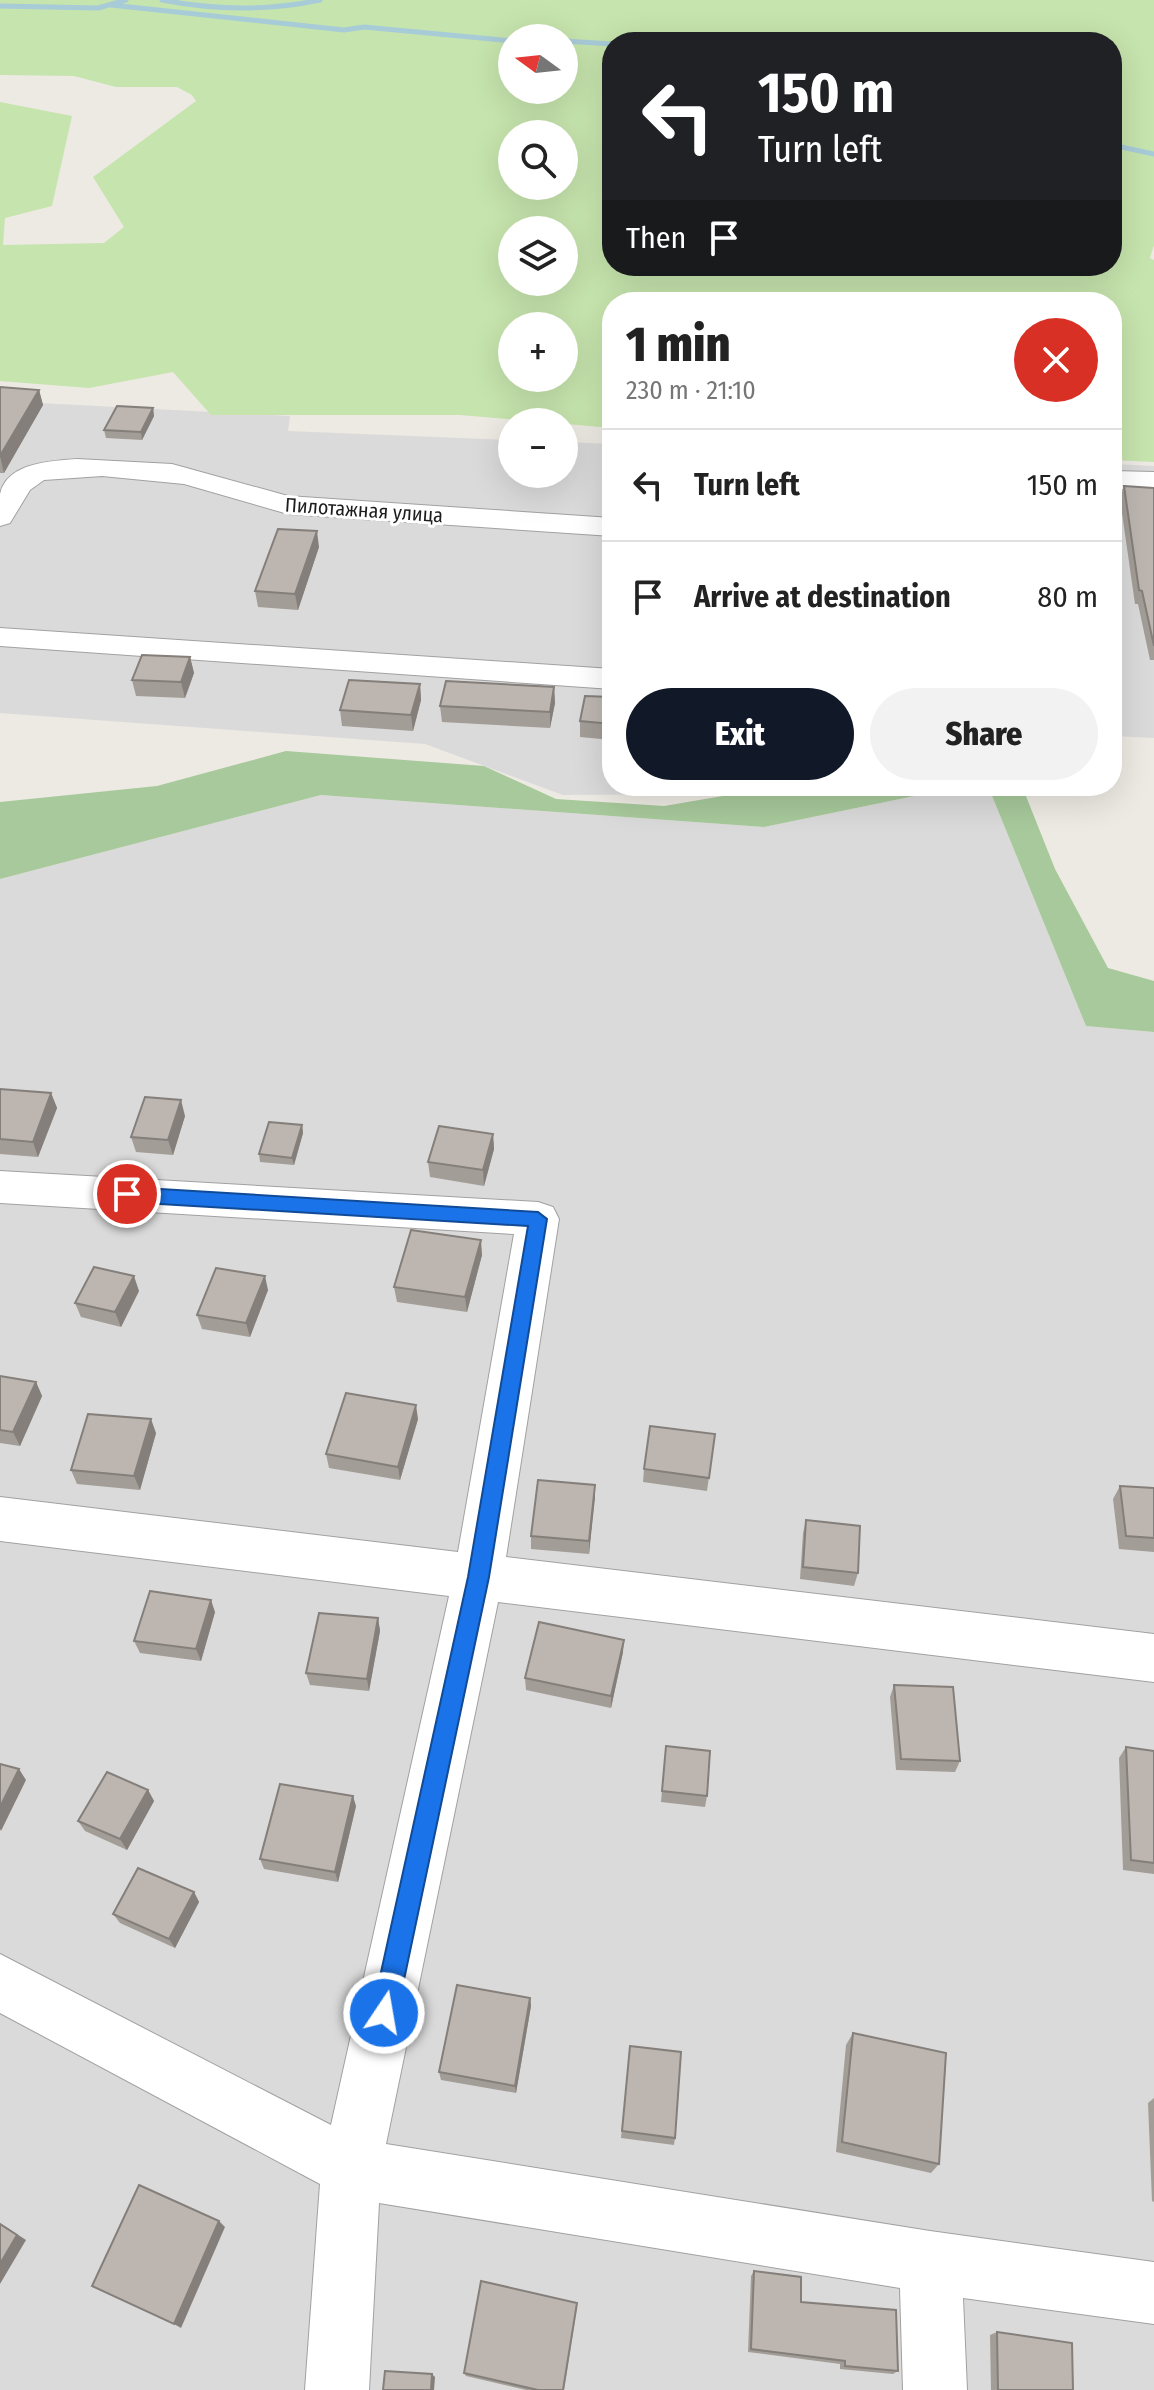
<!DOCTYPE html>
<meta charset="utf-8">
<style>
:root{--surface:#fff;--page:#f2f2f2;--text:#222;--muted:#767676;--line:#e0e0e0;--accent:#111827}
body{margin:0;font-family:"Fira Sans Condensed",sans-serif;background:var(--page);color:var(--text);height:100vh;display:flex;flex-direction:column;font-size:30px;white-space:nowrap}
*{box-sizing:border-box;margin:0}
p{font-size:26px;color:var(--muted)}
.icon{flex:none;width:44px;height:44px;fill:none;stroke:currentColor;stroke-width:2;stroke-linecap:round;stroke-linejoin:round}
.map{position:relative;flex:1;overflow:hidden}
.details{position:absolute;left:602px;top:292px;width:520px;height:504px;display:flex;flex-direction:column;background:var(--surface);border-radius:32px;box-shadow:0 8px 32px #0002}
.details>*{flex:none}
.banner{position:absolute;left:602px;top:32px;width:520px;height:244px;border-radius:32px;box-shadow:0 8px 32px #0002;background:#202124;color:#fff;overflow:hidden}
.needle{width:52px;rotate:285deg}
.buttons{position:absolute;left:498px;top:24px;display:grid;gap:16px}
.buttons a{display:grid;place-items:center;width:80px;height:80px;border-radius:50%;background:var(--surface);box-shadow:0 8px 32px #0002;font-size:40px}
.pin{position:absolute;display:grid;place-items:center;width:68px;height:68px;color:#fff;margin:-34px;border:4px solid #fff;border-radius:50%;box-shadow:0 2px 8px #0007}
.me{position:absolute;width:88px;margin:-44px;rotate:12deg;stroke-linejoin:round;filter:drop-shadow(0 0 6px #0008)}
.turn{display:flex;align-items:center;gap:28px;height:168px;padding:0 24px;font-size:36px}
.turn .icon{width:104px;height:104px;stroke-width:2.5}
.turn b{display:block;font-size:56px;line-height:68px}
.then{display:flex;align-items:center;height:76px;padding:0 24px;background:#0003;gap:16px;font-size:30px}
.round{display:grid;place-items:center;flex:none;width:84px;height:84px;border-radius:42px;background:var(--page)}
.headline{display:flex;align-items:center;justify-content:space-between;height:136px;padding:0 24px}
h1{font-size:48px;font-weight:800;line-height:60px}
.action{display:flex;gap:16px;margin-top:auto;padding:16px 24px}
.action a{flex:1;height:92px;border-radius:48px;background:var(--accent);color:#fff;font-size:32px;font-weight:800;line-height:92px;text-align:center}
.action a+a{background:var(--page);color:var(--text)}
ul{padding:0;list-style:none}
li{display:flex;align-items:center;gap:24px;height:112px;padding:0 24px;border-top:2px solid var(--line)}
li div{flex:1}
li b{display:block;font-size:30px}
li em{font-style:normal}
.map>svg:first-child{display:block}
.residential{fill:#dbdada}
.grass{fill:#c6e4ad;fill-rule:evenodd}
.forest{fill:#a7c99b}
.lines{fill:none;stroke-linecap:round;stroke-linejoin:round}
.stream{stroke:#a7cbd7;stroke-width:5}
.minor-casing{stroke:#a1a1a1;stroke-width:2}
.minor{fill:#fff;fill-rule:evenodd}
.wall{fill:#a39d97}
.shaded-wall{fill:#847f7b}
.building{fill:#bdb6b0;stroke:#847f7b;stroke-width:2}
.route{fill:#1a73e8;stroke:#114b97;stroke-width:2}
.labels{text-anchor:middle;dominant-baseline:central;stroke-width:6;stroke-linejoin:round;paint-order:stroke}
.far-street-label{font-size:20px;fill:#1d1d1d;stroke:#fff}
</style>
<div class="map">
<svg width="1154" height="2390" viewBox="0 0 1154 2390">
<rect width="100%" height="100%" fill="#edeae3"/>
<g class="residential">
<path d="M0 401 290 416 288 431 512 440V474H564V442L612 444V786H909L897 793 563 795 425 744 0 713Z"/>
<path d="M1112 464 1154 466V738L1112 736Z"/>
<path d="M963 786H988L1086 1026 1154 1032V2390H0V879L321 795 764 827Z"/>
</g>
<path class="grass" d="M0 0H1154V245L1150 258 1154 260V462L1112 460V302H612V428L460 415H211L173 372 89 388 0 381V102L72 116 52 206 5 218 3 245 104 243 124 227 93 177 196 101 192 95 177 87H116L74 76 0 75ZM512 38H564V90H512ZM612 42H1112V266H612ZM512 134H564V186H512ZM512 230H564V282H512ZM512 326H564V378H512Z"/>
<g class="forest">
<path d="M286 751 484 766 556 799 664 806 782 786H963L764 827 321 795 0 879V802L157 786Z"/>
<path d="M988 786H1022L1055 869 1108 968 1154 981V1032L1086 1026Z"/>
</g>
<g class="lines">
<g class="stream">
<path d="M162 0C214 10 268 11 320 0"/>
<path d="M111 5 344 30 364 27 512 41"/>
<path d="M0 6 98 8 126 0"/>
<path d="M564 41 612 44"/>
<path d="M1112 145 1154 154"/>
</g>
<defs>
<g id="minor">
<path d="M77 459 172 464 288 496 612 518V536L288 514 184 484 102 476 44 480 30 490 10 523 0 526C0 516 0 503 0 494 7 462 52 461 77 459Z"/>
<path d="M1112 471 1154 472V490L1112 489Z"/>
<path d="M0 628 612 669V689L0 646Z"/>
<path d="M0 1171 538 1202 553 1207 559 1219 506 1557 1154 1634V1682L498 1602 386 2144 930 2231 1154 2262V2324L963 2298 967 2390H903L900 2288 379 2203 369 2390H305L320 2184 0 2013V1954L331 2125 449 1596 0 1541V1497L458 1552 514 1234 0 1203Z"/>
</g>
</defs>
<use href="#minor" class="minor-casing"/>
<use href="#minor" class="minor"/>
</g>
<g class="wall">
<path d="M0 387 39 390 43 405 4 473H0Z"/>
<path d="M153 408 154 416 142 440 106 438 104 430Z"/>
<path d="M1124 486 1154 490V660H1150L1138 604H1135L1120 499Z"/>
<path d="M319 547 298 610 258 607 255 591Z"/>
<path d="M190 657 194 673 185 698 136 696 132 680Z"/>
<path d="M420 684 421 700 413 731 342 726 340 710Z"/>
<path d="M554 687 555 703 550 728 442 722 440 706Z"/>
<path d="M612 697V740L580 737V721Z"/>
<path d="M0 1089 51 1093 57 1108 38 1157 0 1154Z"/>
<path d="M185 1116 173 1155 136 1152 131 1137Z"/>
<path d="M302 1125 303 1133 294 1165 260 1162 259 1154Z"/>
<path d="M493 1134 494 1149 484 1186 430 1177 428 1162Z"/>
<path d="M482 1255 467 1312 397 1302 394 1287Z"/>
<path d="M268 1290 250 1337 202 1329 197 1315Z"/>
<path d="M139 1291 121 1327 81 1317 75 1303Z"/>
<path d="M0 1376 36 1382 42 1396 20 1446 0 1443Z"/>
<path d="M418 1419 400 1480 329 1468 326 1454Z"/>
<path d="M156 1433 140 1490 77 1484 71 1470Z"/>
<path d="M715 1434 707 1491 643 1482 644 1469Z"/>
<path d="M595 1485 589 1554 531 1549V1536Z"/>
<path d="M1120 1486 1154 1488V1552L1119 1549 1113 1499Z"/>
<path d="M806 1520 858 1573 854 1586 800 1579 803 1533Z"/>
<path d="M215 1612 201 1661 140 1653 134 1641Z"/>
<path d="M378 1618 380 1631 369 1691 310 1685 306 1673Z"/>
<path d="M623 1652 611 1708 526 1690 525 1678Z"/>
<path d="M894 1685 960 1761 955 1772 896 1770 890 1697Z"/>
<path d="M666 1746 707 1796 705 1807 661 1802Z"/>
<path d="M1126 1747 1154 1751V1874L1123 1870 1119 1758Z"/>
<path d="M148 1790 154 1801 127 1850 85 1831 78 1821Z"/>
<path d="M356 1806 338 1882 264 1869 260 1859Z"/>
<path d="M194 1892 199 1902 175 1948 120 1923 113 1914Z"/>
<path d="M530 1998 531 2006 516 2093 441 2080 439 2072Z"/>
<path d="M853 2033 939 2164 931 2173 836 2152 846 2045Z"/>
<path d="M630 2046 675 2138 674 2145 621 2138Z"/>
<path d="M1154 2098V2202L1152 2201 1148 2103Z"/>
<path d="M754 2271 801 2302 898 2371 893 2374 840 2369V2364L748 2352 751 2276Z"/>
<path d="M577 2307 564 2390H526L466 2376 464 2373Z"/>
<path d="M997 2332 1073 2390H991L990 2335Z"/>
</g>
<g class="shaded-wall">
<path d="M39 390 43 405 4 473 0 456Z"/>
<path d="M153 408 154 416 142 440 141 432Z"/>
<path d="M317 531 319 547 298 610 295 594Z"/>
<path d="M190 657 194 673 185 698 181 682Z"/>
<path d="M420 684 421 700 413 731 411 715Z"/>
<path d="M554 687 555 703 550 728V712Z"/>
<path d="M51 1093 57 1108 38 1157 33 1142Z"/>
<path d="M181 1100 185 1116 173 1155 168 1140Z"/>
<path d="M302 1125 303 1133 294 1165 292 1158Z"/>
<path d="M493 1134 494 1149 484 1186 483 1170Z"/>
<path d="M481 1240 482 1255 467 1312 465 1297Z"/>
<path d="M134 1276 139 1291 121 1327 115 1312Z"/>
<path d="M265 1276 268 1290 250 1337 246 1323Z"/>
<path d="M36 1382 42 1396 20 1446 13 1432Z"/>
<path d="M416 1405 418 1419 400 1480 398 1467Z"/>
<path d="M151 1419 156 1433 140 1490 134 1476Z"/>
<path d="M595 1485V1498L589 1554V1541Z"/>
<path d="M211 1600 215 1612 201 1661 196 1649Z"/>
<path d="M378 1618 380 1631 369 1691 367 1679Z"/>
<path d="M624 1640 623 1652 611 1708V1696Z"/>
<path d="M19 1769 26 1780 1 1831 0 1829V1807Z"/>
<path d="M148 1790 154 1801 127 1850 120 1839Z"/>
<path d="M353 1796 356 1806 338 1882 335 1872Z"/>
<path d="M194 1892 199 1902 175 1948 169 1939Z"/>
<path d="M530 1998 531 2006 516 2093 515 2086Z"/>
<path d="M219 2221 225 2227 181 2328 174 2324Z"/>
<path d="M0 2223 26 2240 0 2284Z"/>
<path d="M432 2374 435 2377 434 2390H431Z"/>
</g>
<g class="building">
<path d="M0 387 39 390 0 456Z"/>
<path d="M117 406 153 408 141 432 104 430Z"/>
<path d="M1124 486 1154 488V646L1142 591 1139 590Z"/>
<path d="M278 529 317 531 295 594 255 591Z"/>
<path d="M142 655 190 657 181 682 132 680Z"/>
<path d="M349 680 420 684 411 715 340 710Z"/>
<path d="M446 681 554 687 550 712 440 706Z"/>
<path d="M585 696 612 697V724L580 721Z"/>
<path d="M0 1089 51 1093 33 1142 0 1139Z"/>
<path d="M145 1097 181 1100 168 1140 131 1137Z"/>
<path d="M269 1122 302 1125 292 1158 259 1154Z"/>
<path d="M439 1126 493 1134 483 1170 428 1162Z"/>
<path d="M411 1230 481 1240 465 1297 394 1287Z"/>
<path d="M94 1267 134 1276 115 1312 75 1303Z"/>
<path d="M216 1268 265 1276 246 1323 197 1315Z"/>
<path d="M0 1376 36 1382 13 1432 0 1430Z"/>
<path d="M346 1393 416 1405 398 1467 326 1454Z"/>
<path d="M88 1414 151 1419 134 1476 71 1470Z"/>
<path d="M650 1426 715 1434 709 1478 644 1469Z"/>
<path d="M538 1480 595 1485 589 1541 531 1536Z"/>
<path d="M1120 1486 1154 1488V1538L1126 1536Z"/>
<path d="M806 1520 860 1526 858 1573 803 1567Z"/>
<path d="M150 1591 211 1600 196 1649 134 1641Z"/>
<path d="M319 1613 378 1618 367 1679 306 1673Z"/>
<path d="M539 1622 624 1640 611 1696 525 1678Z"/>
<path d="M894 1685 953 1687 960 1761 901 1759Z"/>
<path d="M666 1746 710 1751 707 1796 662 1791Z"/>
<path d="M1126 1747 1154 1751V1863L1131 1860Z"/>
<path d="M0 1764 19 1769 0 1807Z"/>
<path d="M107 1772 148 1790 120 1839 78 1821Z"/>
<path d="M280 1784 353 1796 335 1872 260 1859Z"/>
<path d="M138 1868 194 1892 169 1939 113 1914Z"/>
<path d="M457 1985 530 1998 515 2086 439 2072Z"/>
<path d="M853 2033 946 2053 939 2164 842 2142Z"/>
<path d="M630 2046 681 2052 675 2138 622 2131Z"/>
<path d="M139 2185 219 2221 174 2324 92 2286Z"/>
<path d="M0 2224 17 2235 0 2264Z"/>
<path d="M754 2271 801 2277V2302L896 2310 898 2371 845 2366V2361L751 2349Z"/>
<path d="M481 2281 577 2303 563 2390H538L464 2373Z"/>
<path d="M997 2332 1072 2343 1073 2390H998Z"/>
<path d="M385 2371 432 2374 431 2390H383Z"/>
</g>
<path class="route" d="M127 1187 538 1212 547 1219 489 1577 397 2013 393 2021 384 2025 376 2021 372 2013 468 1577 528 1226 127 1202 118 1194Z"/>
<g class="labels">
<g class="far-street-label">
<text transform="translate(364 510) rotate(4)">Пилотажная улица</text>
</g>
</g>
</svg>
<div class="buttons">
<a><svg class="needle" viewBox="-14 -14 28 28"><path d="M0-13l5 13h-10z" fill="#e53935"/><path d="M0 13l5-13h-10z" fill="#767676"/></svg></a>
<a><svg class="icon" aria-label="search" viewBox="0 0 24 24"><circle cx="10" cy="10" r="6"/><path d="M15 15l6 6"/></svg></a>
<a><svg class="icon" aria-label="layers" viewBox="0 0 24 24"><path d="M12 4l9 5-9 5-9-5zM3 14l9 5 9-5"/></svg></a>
<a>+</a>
<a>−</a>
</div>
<div class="pin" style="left:127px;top:1194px;background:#d93025"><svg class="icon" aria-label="arrive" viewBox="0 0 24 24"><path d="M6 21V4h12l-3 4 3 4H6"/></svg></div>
<svg class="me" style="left:384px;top:2013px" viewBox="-20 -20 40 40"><circle r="17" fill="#1a73e8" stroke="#fff" stroke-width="3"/><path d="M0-11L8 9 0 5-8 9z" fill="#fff"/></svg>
<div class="banner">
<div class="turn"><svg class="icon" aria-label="left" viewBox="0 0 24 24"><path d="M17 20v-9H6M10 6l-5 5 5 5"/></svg><div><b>150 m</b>Turn left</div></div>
<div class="then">Then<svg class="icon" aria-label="arrive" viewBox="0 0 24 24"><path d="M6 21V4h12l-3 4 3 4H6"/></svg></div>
</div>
<section class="details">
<div class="headline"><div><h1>1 min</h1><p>230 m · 21:10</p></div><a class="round" style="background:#d93025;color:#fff"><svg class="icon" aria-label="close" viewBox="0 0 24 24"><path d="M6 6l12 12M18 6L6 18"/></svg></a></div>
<ul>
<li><svg class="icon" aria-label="left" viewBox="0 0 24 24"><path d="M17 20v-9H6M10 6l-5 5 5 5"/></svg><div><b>Turn left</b></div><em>150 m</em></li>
<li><svg class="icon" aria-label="arrive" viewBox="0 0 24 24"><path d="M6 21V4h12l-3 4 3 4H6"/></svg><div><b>Arrive at destination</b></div><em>80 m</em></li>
</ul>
<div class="action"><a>Exit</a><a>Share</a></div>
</section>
</div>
